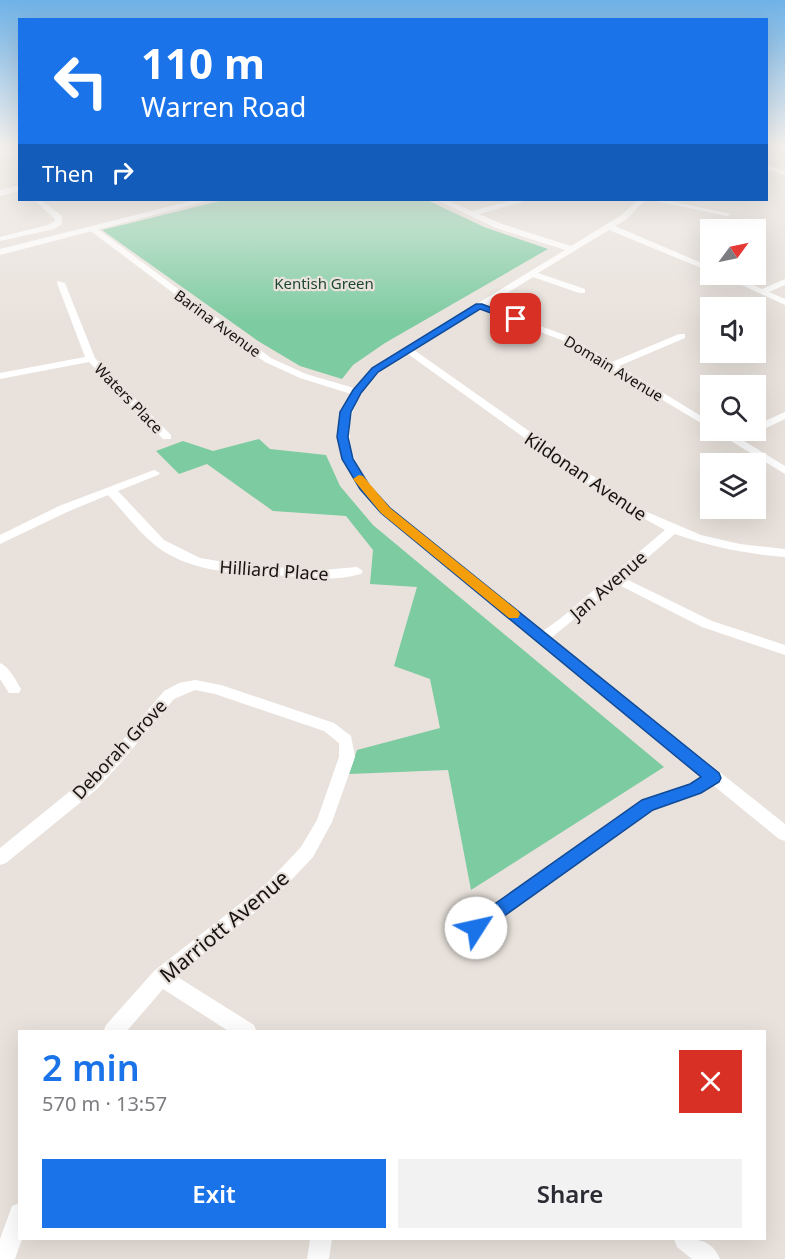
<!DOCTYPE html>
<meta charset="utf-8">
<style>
:root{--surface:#fff;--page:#f2f2f3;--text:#2b2b33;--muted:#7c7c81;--accent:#1a73e8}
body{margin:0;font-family:"Noto Sans",sans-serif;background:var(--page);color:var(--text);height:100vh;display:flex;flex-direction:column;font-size:22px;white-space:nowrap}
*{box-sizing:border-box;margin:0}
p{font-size:20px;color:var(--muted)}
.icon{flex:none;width:33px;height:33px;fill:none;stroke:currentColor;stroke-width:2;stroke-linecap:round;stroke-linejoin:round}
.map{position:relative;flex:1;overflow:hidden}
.panel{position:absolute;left:18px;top:1030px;width:748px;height:210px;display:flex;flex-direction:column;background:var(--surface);border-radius:0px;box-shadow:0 6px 24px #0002}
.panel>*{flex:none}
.guide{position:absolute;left:18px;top:18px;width:750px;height:183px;border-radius:0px;box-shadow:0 6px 24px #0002;background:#1a73e8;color:#fff;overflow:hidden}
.needle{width:39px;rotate:57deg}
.tools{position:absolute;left:700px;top:219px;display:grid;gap:12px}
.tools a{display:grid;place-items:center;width:66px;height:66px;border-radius:0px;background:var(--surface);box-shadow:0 6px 24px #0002;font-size:30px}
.pin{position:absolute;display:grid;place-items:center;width:51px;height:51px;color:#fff;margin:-26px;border-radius:12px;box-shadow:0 3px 9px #0006}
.me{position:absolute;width:66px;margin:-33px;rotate:55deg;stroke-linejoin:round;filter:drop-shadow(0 0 4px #0008)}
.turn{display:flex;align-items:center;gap:21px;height:126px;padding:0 24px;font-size:27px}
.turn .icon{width:78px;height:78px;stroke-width:2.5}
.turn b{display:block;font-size:42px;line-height:51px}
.then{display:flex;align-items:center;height:57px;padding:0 24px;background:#0003;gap:12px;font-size:22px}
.round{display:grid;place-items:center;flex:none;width:63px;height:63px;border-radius:0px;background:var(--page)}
.summary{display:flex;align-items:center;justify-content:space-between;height:102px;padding:0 24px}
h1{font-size:36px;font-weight:600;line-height:45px;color:var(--accent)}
.button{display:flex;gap:12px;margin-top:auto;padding:12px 24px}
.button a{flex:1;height:69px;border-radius:0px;background:var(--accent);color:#fff;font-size:24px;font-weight:600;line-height:69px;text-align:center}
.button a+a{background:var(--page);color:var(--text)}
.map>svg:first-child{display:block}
.green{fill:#7dcba1}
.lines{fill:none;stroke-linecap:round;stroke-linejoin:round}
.lane-far1{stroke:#fff;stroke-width:8}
.lane{stroke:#fff;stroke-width:10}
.street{fill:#fff;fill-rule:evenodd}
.secondary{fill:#fff;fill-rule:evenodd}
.route{fill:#1a73e8;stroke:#114b97;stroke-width:1.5}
.slow{fill:#f59e0b}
.labels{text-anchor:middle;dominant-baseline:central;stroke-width:4.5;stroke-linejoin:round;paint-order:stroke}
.far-park-label{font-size:15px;fill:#1e4732;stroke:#e9e2dc}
.far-street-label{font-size:15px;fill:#161311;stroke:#e9e2dc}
.street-label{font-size:18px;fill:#161311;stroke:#e9e2dc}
.near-street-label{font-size:21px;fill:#161311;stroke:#e9e2dc}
</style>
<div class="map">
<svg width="785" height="1259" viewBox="0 0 785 1259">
<rect width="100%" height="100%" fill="#e9e2dc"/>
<g class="green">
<path d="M224 200H427L484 227 548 249 385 343 353 365 342 379 300 366 258 341 102 230Z"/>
<path d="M259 439 270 449 326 455 340 486 373 525 664 767 471 890 448 770 349 774 357 750 440 728 430 679 394 666 417 587 370 584 373 550 346 516 273 511 207 464 179 474 156 451 183 441 213 451Z"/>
</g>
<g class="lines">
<path class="lane-far1" d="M493 916 647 805 690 791 713 778"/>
<path class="lane" d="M476 928 495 914"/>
<g class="street">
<path d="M0 151 20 152V156L0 155Z"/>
<path d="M766 165 785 171V175L766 169Z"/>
<path d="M34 200H41L62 216V224L54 229 0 241V237L48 225 55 221V219Z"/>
<path d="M437 200H446L472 211 513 200H522V202L479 214 502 224 571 246 620 216 638 200H645L626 220 615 226 711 267V272L609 230 538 273 585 289V293H579L533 277 486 306 570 337 612 362 679 334H685V338L619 366 711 422V429L564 341 480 309 414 350 640 509 701 535 740 544 785 549V557C747 554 711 547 675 534L624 578 712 621 785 645V655L702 627 617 584 551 638 785 824V841L779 839 381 514C349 475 322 443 351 394L300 378 265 362 88 229 95 227 271 358 306 374 354 388 372 368 565 250 496 228ZM408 354 612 501 665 530 561 618 543 631C509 604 476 578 443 551 425 537 405 524 389 508 347 467 332 420 377 374 385 366 398 360 408 354Z"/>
<path d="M651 200H664L731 214 727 216Z"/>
<path d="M718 274H730L762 289 785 279V285L769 292 785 299V305Z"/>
<path d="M58 281 65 283 95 358 171 435V439H163L89 362 0 379V373L85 357 57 283Z"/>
<path d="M785 412V419L760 431 752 430H756V425Z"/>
<path d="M713 430H726L785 466V474Z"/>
<path d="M154 470 160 473 158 475 118 491 164 540 200 558 242 565 322 570 357 567 363 571 361 574C337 581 313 578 288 576 246 573 201 575 163 551 141 536 126 514 108 495L67 512 0 544V535L59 506Z"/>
<path d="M0 663C9 666 16 681 21 689L19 693H9L0 679Z"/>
<path d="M195 680 221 685 334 723 351 736 355 757 332 822 313 857 280 892 176 976 254 1025 257 1032H230L163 989 126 1032H103L106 1025 154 971 268 882 301 847 317 820 339 757V743L324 731 215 694 195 690 174 699 116 768 97 789 6 863 0 865V848L85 779 106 760 164 691 179 683Z"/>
<path d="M20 1203V1239H22L15 1259H0V1239L12 1206Z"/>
<path d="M310 1239H332L329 1259H307Z"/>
<path d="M674 1239C694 1239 711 1237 720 1259H692L677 1247Z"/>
</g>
<g class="secondary">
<path d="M20 185V191L0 196V190Z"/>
<path d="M195 200H211L0 255V249Z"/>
</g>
</g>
<linearGradient id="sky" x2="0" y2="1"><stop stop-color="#6fb2e7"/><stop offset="0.45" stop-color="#f5f2ef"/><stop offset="1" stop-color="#f5f2ef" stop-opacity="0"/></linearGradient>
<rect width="785" height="322" fill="url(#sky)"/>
<path class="route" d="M476 304H482L521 319 516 322 480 309 378 372 361 393 351 412 348 437 353 459 369 485 390 508 719 773 721 778 719 782 701 793 653 810 476 936 469 934 466 928 469 922 642 800 690 784 701 777 381 513 360 489 342 459 337 437 340 412 353 390 372 368Z"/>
<path class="slow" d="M359 475 363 476 390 508 518 611 520 614 518 618H509L381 513 353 479Z"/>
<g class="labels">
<g class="far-park-label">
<text x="324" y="283">Kentish Green</text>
</g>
<g class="far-street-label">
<text transform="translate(218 323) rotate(36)">Barina Avenue</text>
<text transform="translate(614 368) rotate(31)">Domain Avenue</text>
<text transform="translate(129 398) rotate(46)">Waters Place</text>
</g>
<g class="street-label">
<text transform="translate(586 476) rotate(34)">Kildonan Avenue</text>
<text transform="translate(274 570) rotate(4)">Hilliard Place</text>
<text transform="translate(608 585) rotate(-41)">Jan Avenue</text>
<text transform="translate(119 749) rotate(-47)">Deborah Grove</text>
</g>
<g class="near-street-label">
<text transform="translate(224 926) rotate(-40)">Marriott Avenue</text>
</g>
</g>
</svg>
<div class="tools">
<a><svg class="needle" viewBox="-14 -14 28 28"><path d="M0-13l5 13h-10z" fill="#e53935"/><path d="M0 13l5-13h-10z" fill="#7c7c81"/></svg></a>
<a><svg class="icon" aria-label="sound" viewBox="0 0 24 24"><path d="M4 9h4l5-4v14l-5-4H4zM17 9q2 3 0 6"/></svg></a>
<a><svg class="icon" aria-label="search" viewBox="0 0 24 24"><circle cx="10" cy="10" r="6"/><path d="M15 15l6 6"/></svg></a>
<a><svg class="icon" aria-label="layers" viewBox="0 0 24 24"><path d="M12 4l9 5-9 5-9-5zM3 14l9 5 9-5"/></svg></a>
</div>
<div class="pin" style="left:516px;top:319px;background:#d93025"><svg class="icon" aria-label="arrive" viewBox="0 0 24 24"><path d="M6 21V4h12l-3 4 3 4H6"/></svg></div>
<svg class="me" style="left:476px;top:928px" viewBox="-20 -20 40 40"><circle r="19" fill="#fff"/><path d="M0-13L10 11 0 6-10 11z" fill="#1a73e8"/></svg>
<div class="guide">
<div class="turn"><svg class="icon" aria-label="left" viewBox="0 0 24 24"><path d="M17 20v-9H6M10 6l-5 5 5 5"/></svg><div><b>110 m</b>Warren Road</div></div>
<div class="then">Then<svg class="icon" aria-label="right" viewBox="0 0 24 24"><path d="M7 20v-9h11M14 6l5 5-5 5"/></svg></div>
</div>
<section class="panel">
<div class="summary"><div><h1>2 min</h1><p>570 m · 13:57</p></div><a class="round" style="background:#d93025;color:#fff"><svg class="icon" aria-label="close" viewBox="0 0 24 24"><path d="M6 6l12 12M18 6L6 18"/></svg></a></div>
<div class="button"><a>Exit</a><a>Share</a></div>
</section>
</div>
